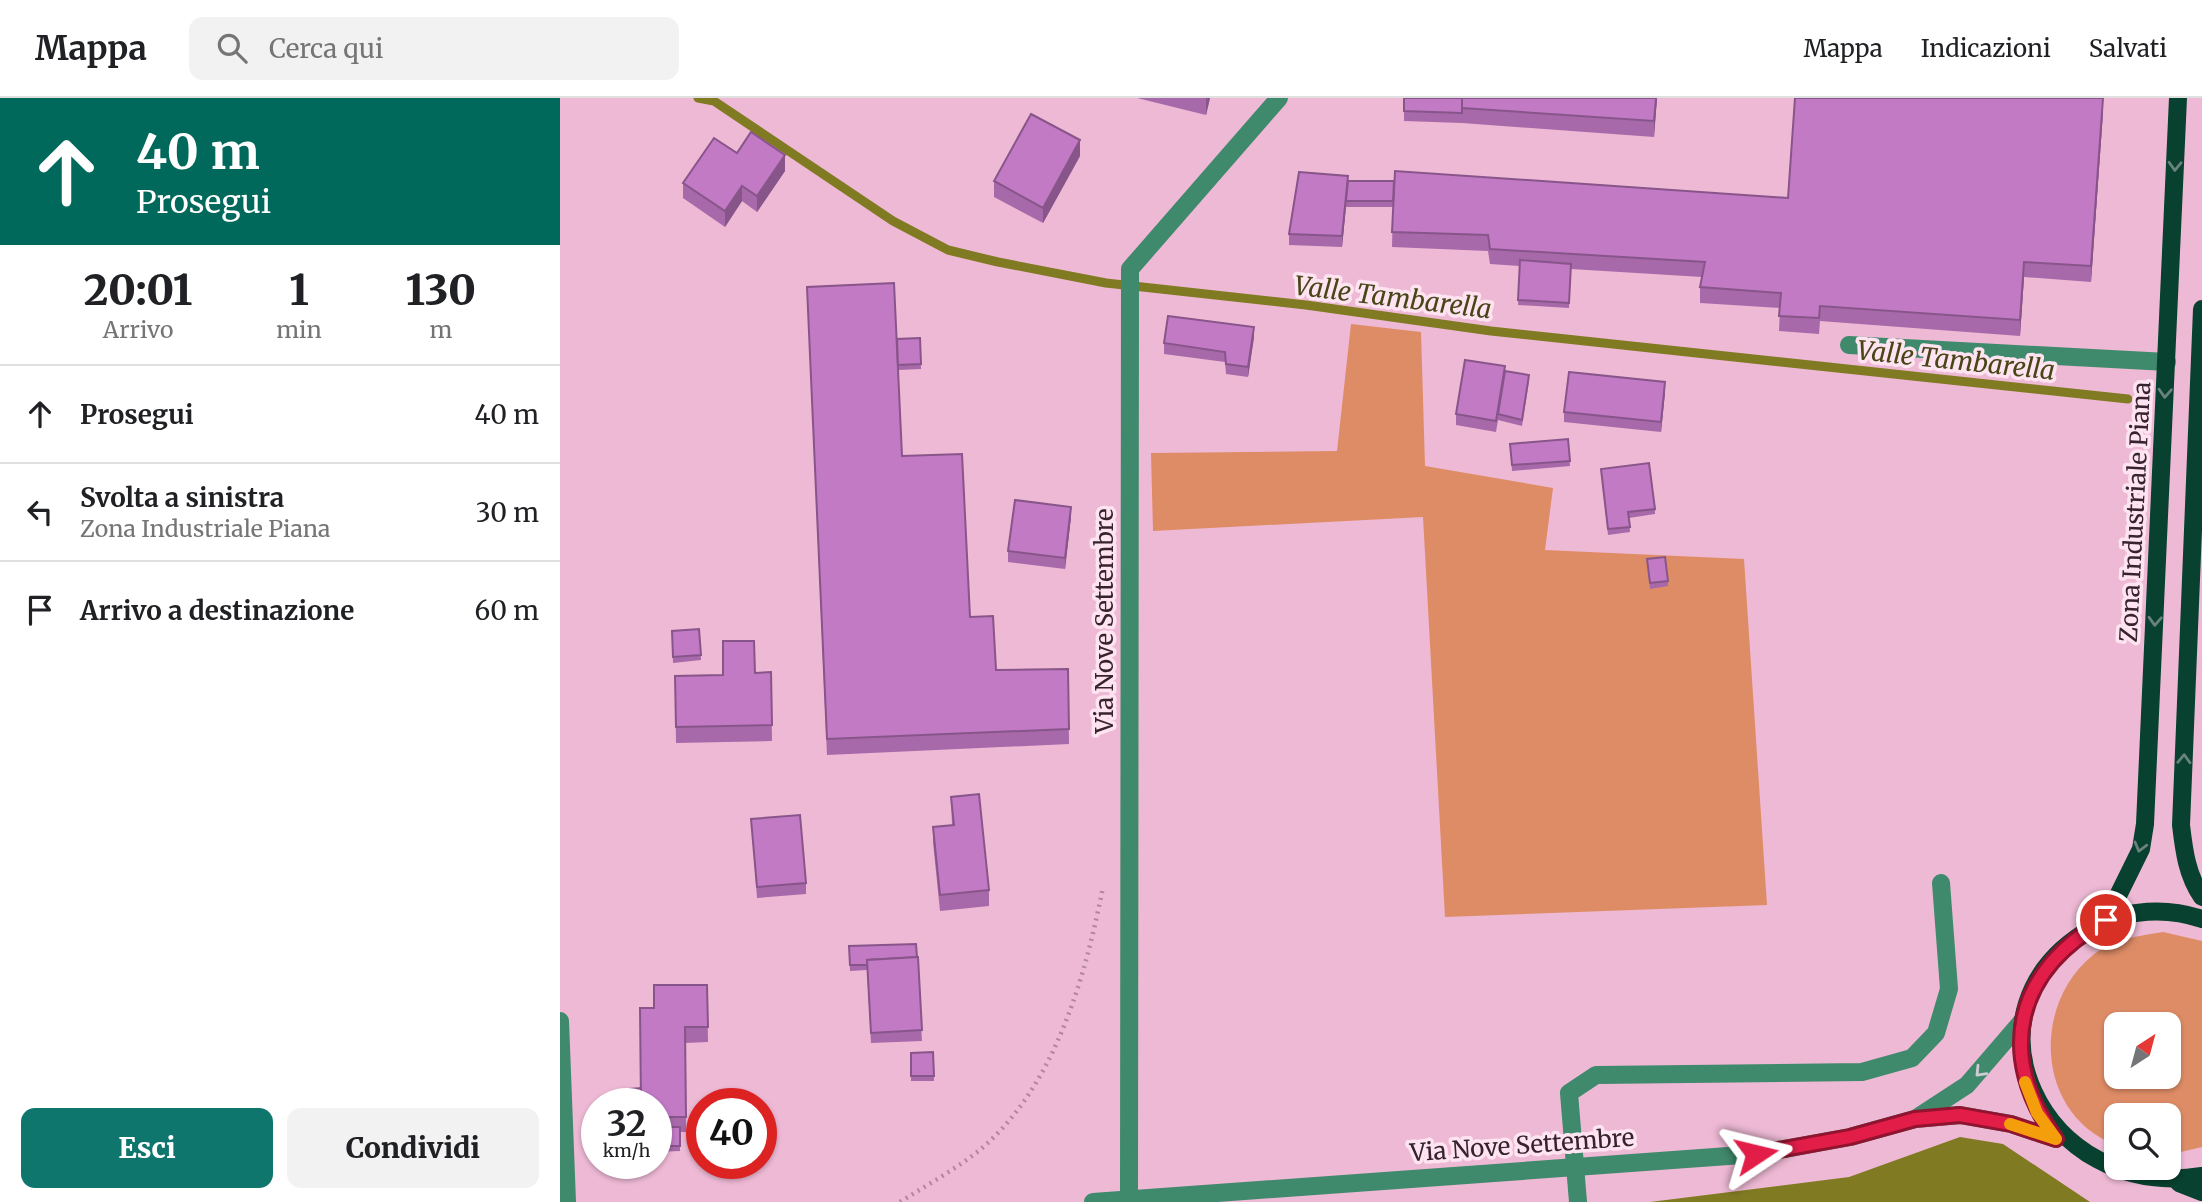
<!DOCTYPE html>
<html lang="it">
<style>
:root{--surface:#fff;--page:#f2f2f2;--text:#202124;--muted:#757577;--line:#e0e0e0;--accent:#0f766e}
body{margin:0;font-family:Merriweather,serif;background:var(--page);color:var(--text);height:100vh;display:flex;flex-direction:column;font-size:26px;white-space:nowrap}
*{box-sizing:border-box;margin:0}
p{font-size:23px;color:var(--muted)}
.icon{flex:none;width:38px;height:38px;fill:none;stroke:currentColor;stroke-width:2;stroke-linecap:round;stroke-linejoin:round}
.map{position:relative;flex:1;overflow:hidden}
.side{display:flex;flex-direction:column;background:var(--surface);width:560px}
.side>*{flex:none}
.guide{background:#00695c;color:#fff;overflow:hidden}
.needle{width:46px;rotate:36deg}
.tools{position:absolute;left:1544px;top:914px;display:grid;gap:14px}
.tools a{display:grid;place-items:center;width:77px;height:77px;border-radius:14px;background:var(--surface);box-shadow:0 2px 5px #0004;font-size:35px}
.speed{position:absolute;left:21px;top:990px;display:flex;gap:14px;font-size:35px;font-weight:700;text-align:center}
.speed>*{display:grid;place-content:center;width:91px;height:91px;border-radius:50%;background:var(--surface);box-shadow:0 2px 5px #0004;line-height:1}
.speed small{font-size:18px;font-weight:400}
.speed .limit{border:10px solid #d22;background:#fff;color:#111}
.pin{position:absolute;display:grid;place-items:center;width:60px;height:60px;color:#fff;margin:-30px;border:4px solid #fff;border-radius:50%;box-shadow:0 2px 7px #0007}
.me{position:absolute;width:77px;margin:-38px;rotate:80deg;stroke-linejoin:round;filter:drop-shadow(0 0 5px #0008)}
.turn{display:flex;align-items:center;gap:24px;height:147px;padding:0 21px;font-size:32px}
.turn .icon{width:91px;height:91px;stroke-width:2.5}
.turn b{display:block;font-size:49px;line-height:60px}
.eta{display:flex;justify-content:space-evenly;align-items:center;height:119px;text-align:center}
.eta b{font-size:42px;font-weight:800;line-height:49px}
.action{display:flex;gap:14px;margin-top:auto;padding:14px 21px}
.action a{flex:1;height:80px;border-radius:14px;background:var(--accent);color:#fff;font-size:28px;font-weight:800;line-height:80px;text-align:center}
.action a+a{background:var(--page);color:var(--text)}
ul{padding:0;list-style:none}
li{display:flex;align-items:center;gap:21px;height:98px;padding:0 21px;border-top:2px solid var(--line)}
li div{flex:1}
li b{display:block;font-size:26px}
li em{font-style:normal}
header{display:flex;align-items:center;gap:42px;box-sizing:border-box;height:98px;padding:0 35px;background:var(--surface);border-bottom:2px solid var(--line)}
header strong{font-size:33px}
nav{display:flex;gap:38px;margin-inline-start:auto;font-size:24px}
.search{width:490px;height:63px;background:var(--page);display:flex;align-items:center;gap:18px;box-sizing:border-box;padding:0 24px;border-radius:14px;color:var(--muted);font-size:26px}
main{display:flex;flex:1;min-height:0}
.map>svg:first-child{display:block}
.green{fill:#de8c66;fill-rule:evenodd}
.water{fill:#807a22}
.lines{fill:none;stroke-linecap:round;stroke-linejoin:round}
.stream{stroke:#807a22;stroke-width:9}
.path{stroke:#b1879d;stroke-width:4.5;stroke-dasharray:2 5;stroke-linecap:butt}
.minor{stroke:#3f896c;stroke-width:18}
.major{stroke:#08412f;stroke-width:18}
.wall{fill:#a769a9}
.shaded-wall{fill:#88558a}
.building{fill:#c27ac5;stroke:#88558a;stroke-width:2}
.oneway{stroke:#6a827d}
.oneway2{stroke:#ceccd0}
.route-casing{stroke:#92132f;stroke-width:18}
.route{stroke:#e11d48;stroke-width:12}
.slow{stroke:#f59e0b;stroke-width:12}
.labels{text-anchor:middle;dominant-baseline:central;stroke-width:7;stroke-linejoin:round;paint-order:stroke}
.street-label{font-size:24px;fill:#37232e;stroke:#fee3f1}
.water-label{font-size:26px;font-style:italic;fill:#484517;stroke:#fee3f1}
</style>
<header>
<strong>Mappa</strong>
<div class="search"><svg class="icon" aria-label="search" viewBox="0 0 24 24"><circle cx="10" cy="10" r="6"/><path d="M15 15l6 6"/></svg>Cerca qui</div>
<nav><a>Mappa</a><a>Indicazioni</a><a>Salvati</a></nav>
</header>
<main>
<section class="side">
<div class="guide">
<div class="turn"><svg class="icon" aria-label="ahead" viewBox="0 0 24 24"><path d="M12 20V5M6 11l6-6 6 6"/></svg><div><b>40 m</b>Prosegui</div></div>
</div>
<div class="eta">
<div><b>20:01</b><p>Arrivo</p></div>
<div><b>1</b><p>min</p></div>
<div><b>130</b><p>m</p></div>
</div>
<ul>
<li><svg class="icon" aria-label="ahead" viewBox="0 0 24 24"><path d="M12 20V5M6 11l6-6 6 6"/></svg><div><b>Prosegui</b></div><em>40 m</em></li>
<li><svg class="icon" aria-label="left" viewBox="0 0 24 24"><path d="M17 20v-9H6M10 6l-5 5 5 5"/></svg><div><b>Svolta a sinistra</b><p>Zona Industriale Piana</p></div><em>30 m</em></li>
<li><svg class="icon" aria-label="arrive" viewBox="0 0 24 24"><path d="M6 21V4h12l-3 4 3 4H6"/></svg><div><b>Arrivo a destinazione</b></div><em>60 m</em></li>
</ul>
<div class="action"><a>Esci</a><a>Condividi</a></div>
</section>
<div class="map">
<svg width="1642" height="1104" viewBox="0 0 1642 1104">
<rect width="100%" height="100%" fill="#eeb9d5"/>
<g class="green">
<path d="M791 226 861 234 865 368 993 390 985 452 1184 461 1207 807 885 819 863 419 593 433 591 355 777 353Z"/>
<path d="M1603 834 1642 843V1049L1608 1057V1017H1556V1047C1476 1017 1471 907 1533 857 1553 841 1579 838 1603 834ZM1556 926H1608V978H1556Z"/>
</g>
<path class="water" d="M1400 1039 1443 1046 1530 1104H1090L1289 1079Z"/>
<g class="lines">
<path class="stream" d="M138 0 154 3 333 123 388 152 438 164 546 185 746 207 931 233 1568 301"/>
<path class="path" d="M340 1104C367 1087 396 1071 421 1051 495 988 525 880 543 789"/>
<g class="minor">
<path d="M1289 247 1607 264"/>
<path d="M0 923 7 1104"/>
<path d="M1358 1019 1407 987 1463 922"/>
<path d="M569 1101 570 171 719 0"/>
<path d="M533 1104 1196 1056 1290 1039 1355 1021 1400 1017 1451 1026 1496 1041"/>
<path d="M1018 1104 1009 995 1036 977 1302 974 1352 960 1376 935 1389 891 1381 785"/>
</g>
<g class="major">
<path d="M1642 211 1621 727C1624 753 1627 777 1642 799"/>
<path d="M1642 821C1607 809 1567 811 1534 829 1388 910 1483 1104 1642 1078"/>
<path d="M1546 822 1581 751 1585 726 1618 0"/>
<path d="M1619 1085 1642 1094"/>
</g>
</g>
<g class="wall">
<path d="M577 0H650L646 17Z"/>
<path d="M844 0H1097L1094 39 902 25 844 23Z"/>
<path d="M1543 14 1531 184 1464 179 1460 238 1260 223 1259 236 1219 233 1220 210 1140 205V189L1142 179 1011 171 1009 210 958 207 960 168 930 166 928 153 832 149 833 109H786V107L782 149 729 147V136L788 84 1228 100Z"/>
<path d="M177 55 225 73 197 114 182 103 165 129 123 100V85Z"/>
<path d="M520 58 483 125 434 99V83Z"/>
<path d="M247 189 337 241 360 240 361 271 338 272 342 358 410 519 436 572 508 571 509 646 267 657Z"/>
<path d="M694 239 688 279 666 276 665 264 604 256V245Z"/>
<path d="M945 274 969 283 962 328 938 322 936 334 896 327V316Z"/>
<path d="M1105 294 1101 334 1004 324V314Z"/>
<path d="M1008 341 1010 368 952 373 950 346Z"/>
<path d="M1041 371 1095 411V416L1069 420 1070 434 1048 437Z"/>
<path d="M511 419 505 471 448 464V453Z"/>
<path d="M1087 461 1108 483V488L1090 491Z"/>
<path d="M139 531 141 562 113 565 112 533Z"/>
<path d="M211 574 212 643 116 645 115 578 163 577Z"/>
<path d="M391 699 429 792V808L380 813 373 744V729L392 727Z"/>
<path d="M191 721 246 785V796L197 800Z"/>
<path d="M356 846 362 943 311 945 307 872 290 873 289 848Z"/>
<path d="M147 887 148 944 125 945 126 1034H120V1053L96 1054 94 910Z"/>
<path d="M373 954 374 983H351V955Z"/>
</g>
<g class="shaded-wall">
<path d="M647 0H650L646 17V1Z"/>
<path d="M1096 0H1097L1094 39V23Z"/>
<path d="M1543 0V14L1531 184V168Z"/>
<path d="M520 42V58L483 125V110Z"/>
<path d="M225 57V73L197 114V98Z"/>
<path d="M788 78V89L782 149V138Z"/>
<path d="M182 88V103L165 129V113Z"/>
<path d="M1464 164V179L1460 238V222Z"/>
<path d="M694 229V239L688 279V269Z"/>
<path d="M1105 284V294L1101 334V324Z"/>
<path d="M511 409V419L505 471V460Z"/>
</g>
<g class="building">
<path d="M844 0H902V15L844 13Z"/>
<path d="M902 0H1096L1094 23 902 10Z"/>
<path d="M1235 0H1543L1531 168 1464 164 1460 222 1260 208 1259 220 1219 218 1221 195 1140 189 1145 164 930 151 928 137 832 134 835 73 1228 100Z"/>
<path d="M471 16 520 42 483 110 434 83Z"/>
<path d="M191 34 225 57 197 98 182 88 165 113 123 85 154 40 177 55Z"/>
<path d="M739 74 788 78 782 138 729 136Z"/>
<path d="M788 83H834L833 103H786Z"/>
<path d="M960 162 1011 166 1009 205 958 202Z"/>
<path d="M334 185 342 358 402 356 410 519 433 518 436 572 508 571 509 631 267 641 247 189Z"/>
<path d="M608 218 694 229 688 269 666 266 665 254 604 245Z"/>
<path d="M360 240 361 266 338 267 337 241Z"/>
<path d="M905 262 945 268 936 323 896 316Z"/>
<path d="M945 273 969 277 962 322 938 316Z"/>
<path d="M1009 274 1105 284 1101 324 1004 314Z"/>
<path d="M1008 341 1010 363 952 367 950 346Z"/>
<path d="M1089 365 1095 411 1068 414 1070 429 1048 431 1041 371Z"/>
<path d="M455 402 511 409 505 460 448 453Z"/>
<path d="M1105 459 1108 483 1090 485 1087 461Z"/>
<path d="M139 531 141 557 113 559 112 533Z"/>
<path d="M163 543H194L195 575 211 574 212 627 116 629 115 578 163 577Z"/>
<path d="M419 696 429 792 380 797 373 729 394 727 391 699Z"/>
<path d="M240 717 246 785 197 789 191 721Z"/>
<path d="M356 846 357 859 307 862 308 867H290L289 848Z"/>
<path d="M358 859 362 932 311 935 307 862Z"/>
<path d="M94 887H147L148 929H125L126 1019H96V1006H81L80 910H94Z"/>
<path d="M373 954 374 978H351V955Z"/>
<path d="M81 990V1006H70V991Z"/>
<rect x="96" y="1029" width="24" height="19"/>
</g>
<defs><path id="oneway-chevron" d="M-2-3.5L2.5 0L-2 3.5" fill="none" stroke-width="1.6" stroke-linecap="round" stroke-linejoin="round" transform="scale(1.75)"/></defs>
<g class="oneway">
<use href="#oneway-chevron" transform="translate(1615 68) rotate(92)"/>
<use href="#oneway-chevron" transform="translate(1605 295) rotate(93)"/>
<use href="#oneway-chevron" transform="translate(1595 523) rotate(93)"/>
<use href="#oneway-chevron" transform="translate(1624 661) rotate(-88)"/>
<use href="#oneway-chevron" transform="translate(1580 749) rotate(105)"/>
</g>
<use class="oneway2" href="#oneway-chevron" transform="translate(1420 974) rotate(134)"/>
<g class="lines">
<defs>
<path id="route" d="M1196 1056 1290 1039 1355 1021 1400 1017 1451 1026 1496 1041C1435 956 1455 872 1546 822"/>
</defs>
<use href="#route" class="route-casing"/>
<use href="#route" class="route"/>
<path class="slow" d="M1450 1026 1496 1041 1477 1015 1465 984"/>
</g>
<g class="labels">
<g class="street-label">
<text transform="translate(1575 414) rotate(-87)">Zona Industriale Piana</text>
<text transform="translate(544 523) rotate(-90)">Via Nove Settembre</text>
<text transform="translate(962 1047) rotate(-4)">Via Nove Settembre</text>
</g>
<g class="water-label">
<text transform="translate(833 199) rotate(7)">Valle Tambarella</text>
<text transform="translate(1396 262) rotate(6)">Valle Tambarella</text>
</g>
</g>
</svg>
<div class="tools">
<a><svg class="needle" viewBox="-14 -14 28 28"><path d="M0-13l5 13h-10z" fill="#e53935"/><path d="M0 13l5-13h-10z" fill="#757577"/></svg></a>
<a><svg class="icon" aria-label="search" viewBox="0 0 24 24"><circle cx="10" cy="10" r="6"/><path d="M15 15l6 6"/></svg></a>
</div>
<div class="speed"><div>32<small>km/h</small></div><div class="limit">40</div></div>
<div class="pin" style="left:1546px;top:822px;background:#d93025"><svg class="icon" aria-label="arrive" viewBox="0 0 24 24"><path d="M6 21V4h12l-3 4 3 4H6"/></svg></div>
<svg class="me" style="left:1196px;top:1056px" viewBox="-20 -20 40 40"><path d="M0-17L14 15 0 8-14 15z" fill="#e11d48" stroke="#fff" stroke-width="4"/></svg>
</div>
</main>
